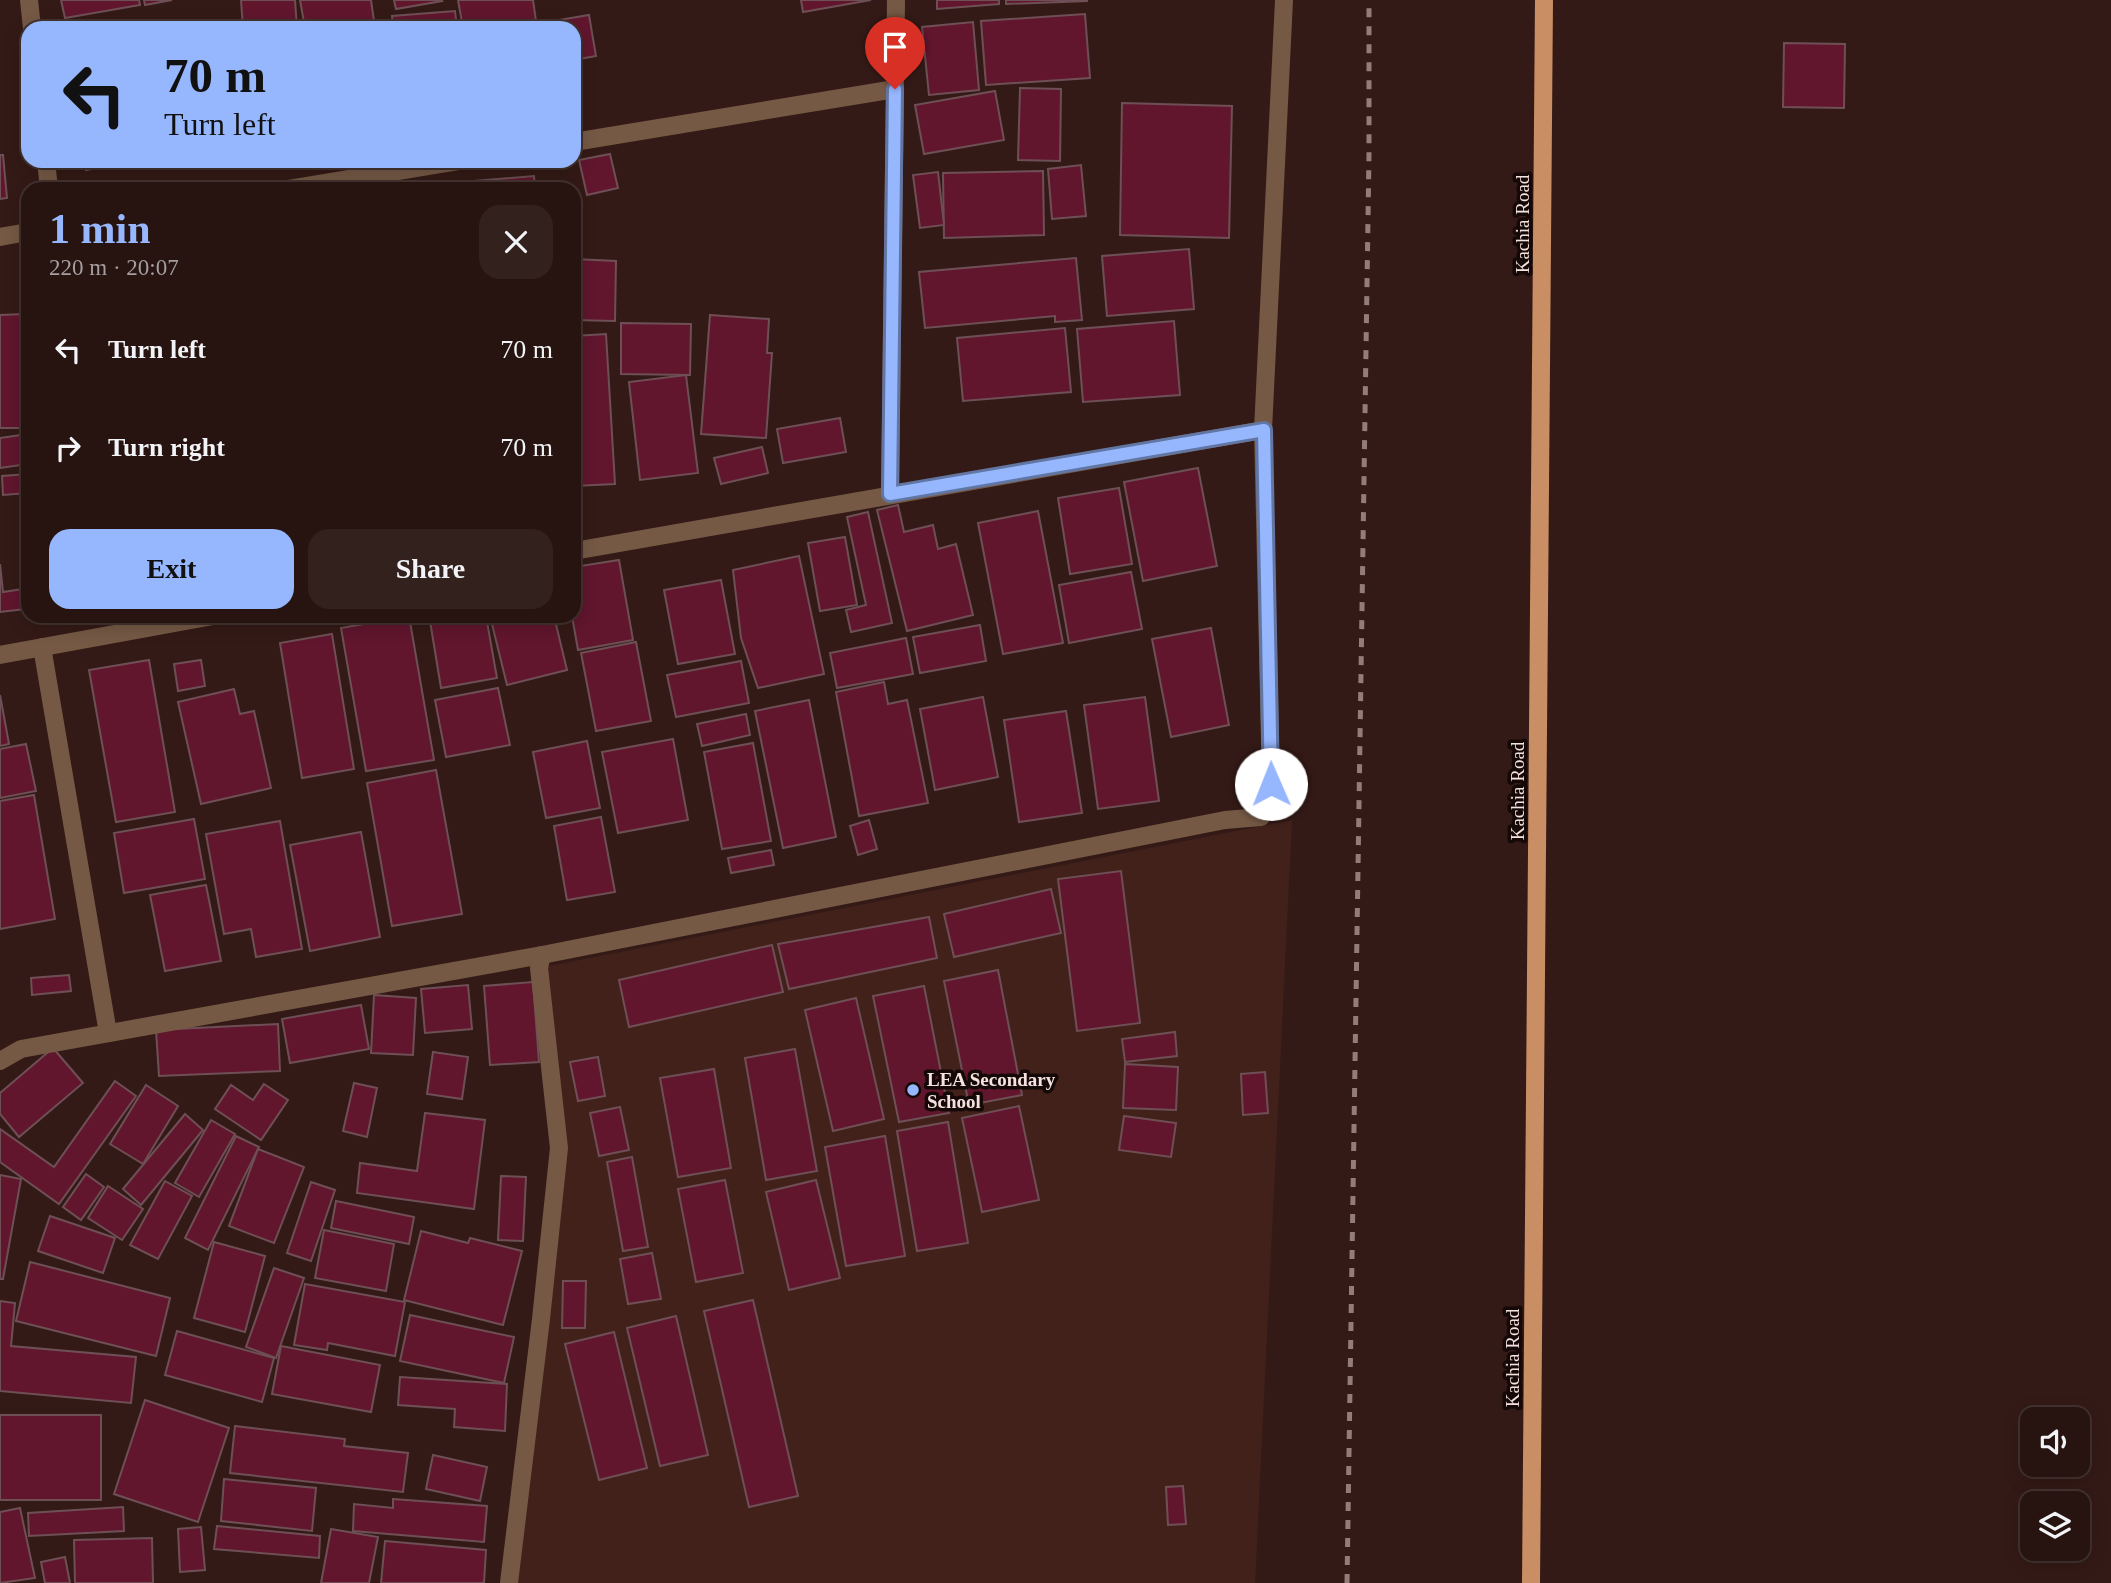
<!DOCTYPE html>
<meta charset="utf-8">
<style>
:root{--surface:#271410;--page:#33211e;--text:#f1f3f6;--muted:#a49e9f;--line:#433330;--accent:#96b6fd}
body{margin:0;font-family:Georgia,serif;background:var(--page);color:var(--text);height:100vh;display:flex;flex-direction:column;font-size:26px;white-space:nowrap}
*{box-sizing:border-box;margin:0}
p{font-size:23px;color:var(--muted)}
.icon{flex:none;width:38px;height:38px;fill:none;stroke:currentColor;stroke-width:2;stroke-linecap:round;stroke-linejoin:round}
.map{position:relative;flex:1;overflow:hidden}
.drawer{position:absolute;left:21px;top:182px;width:560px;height:441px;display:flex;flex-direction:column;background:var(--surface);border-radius:21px;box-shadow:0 4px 18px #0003,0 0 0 2px var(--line)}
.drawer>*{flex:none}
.guide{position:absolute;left:21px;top:21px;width:560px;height:147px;border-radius:21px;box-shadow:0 4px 18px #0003,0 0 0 2px var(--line);background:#96b6fd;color:#111;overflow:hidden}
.tools{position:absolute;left:2020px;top:1407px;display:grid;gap:14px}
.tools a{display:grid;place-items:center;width:70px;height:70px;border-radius:14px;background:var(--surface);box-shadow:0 4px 18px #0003,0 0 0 2px var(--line);font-size:35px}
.pin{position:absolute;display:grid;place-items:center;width:60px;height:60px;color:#fff;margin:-72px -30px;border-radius:50% 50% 50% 0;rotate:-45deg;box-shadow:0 0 7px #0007}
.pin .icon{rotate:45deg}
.me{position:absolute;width:77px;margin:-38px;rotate:359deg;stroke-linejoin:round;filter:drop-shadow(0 0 5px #0008)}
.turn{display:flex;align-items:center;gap:24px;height:147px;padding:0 28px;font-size:32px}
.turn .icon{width:91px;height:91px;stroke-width:2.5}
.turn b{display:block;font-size:49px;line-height:60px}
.round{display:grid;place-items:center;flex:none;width:74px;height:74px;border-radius:21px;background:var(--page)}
.overview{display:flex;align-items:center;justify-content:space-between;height:119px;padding:0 28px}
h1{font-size:42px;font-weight:600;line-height:52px;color:var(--accent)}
.primary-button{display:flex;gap:14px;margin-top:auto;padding:14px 28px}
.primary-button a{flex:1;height:80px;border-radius:21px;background:var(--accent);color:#111;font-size:28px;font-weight:600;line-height:80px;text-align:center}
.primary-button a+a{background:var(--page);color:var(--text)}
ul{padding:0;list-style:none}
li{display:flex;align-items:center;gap:21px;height:98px;padding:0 28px}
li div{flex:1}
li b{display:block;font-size:26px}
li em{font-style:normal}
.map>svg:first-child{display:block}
.built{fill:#43211b}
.building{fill:#61162e;stroke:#6e4f55;stroke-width:2}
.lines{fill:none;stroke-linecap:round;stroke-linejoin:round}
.minor{stroke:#755945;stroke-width:18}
.major{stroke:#c98e63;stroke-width:18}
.rail{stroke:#947d79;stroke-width:5;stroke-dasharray:9 9;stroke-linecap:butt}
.route-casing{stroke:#6276a4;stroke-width:18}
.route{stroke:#96b6fd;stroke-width:12}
.poi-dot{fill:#96b6fd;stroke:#140907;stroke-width:2.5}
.labels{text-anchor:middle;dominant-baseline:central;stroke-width:7;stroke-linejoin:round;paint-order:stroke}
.street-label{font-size:19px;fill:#f5e2de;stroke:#140907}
.poi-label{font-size:19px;font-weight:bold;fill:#f5e2de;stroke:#140907;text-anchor:start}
</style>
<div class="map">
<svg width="2111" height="1583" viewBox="0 0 2111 1583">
<rect width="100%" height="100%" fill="#341a16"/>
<path class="built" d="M1292 820 1255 1583H506L554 1211 539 968Z"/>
<g class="building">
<path d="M61 0H139L140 5 65 18Z"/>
<path d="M144 0H172L145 5Z"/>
<path d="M241 0H295L297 28H243Z"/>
<path d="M300 0H371L375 28H305Z"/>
<path d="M394 0H441L442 1 396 9Z"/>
<path d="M458 0H533L537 28H463Z"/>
<path d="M801 0H871L803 12Z"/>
<path d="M937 0H999V4L937 9Z"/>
<path d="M1006 0H1087V1L1006 4Z"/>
<path d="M455 11 457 28H393L392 16Z"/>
<path d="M1085 14 1090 78 986 85 981 21Z"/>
<path d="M589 15 596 56 574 60V28H548L547 22Z"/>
<path d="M973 22 979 90 929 95 922 27Z"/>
<path d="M77 25 78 28H49V26Z"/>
<path d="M1784 43 1845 44 1844 108 1783 107Z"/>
<path d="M1020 88 1061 89 1060 161 1018 160Z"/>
<path d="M995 91 1004 140 924 154 915 105Z"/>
<path d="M1122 103 1232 106 1229 238 1120 235Z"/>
<path d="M610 154 618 188 587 195 579 160Z"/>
<path d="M0 155H3L7 198 0 199Z"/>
<path d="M84 161H134L86 170Z"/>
<path d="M1081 165 1086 216 1052 219 1048 169Z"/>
<path d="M1043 171 1044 235 944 238 943 173Z"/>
<path d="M938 172 944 225 920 228 913 175Z"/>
<path d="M534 176 535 189H474V181Z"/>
<path d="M458 182 460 189 423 188Z"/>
<path d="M1189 249 1194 309 1107 316 1102 256Z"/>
<path d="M1076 258 1082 320 1055 322V316L925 328 919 272Z"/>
<path d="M574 259 616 261 615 321 574 320Z"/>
<path d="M28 290V428H0V315L25 314 24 291Z"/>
<path d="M710 315 769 319 767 353H772L766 438 701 434Z"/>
<path d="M1174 321 1180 395 1083 402 1077 329Z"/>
<path d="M621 323 691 324 690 375 621 374Z"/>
<path d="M1065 328 1071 392 963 401 957 338Z"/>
<path d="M606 334 615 484 574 486V336Z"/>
<path d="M686 375 698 473 640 480 629 382Z"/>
<path d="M840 418 846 452 783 463 777 429Z"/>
<path d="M28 434V464L0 468V438Z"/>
<path d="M762 447 768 473 721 484 714 458Z"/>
<path d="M1198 468 1217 566 1143 581 1124 482Z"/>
<path d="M28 474V493L3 495 2 476Z"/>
<path d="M1119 488 1132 564 1070 574 1058 498Z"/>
<path d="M898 505 904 532 933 525 938 549 956 544 973 615 907 631 877 510Z"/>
<path d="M1038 511 1063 643 1003 654 978 523Z"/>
<path d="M868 512 892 623 851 632 846 610 866 605 847 517Z"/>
<path d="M845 537 857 605 820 611 808 543Z"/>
<path d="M799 556 824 674 758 688 741 638 733 570Z"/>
<path d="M619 560 633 640 578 650 572 616H574V567Z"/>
<path d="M0 564 3 592 23 589 25 609 0 612Z"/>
<path d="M1131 572 1142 629 1069 643 1059 585Z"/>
<path d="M721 580 735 654 678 664 664 590Z"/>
<path d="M409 616 434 760 366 771 341 628Z"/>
<path d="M461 616H486L497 678 441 688 430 621Z"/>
<path d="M490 616H554L567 670 507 685Z"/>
<path d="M980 625 986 661 920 673 913 637Z"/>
<path d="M1211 628 1229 725 1171 737 1152 639Z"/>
<path d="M332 634 354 769 302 778 280 643Z"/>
<path d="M906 638 913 674 837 688 830 653Z"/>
<path d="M636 642 651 721 596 731 581 653Z"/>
<path d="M149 660 175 812 116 822 89 670Z"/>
<path d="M201 660 205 686 178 691 174 664Z"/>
<path d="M741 661 749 703 676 717 667 675Z"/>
<path d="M884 682 888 704 907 700 928 803 859 816 836 692Z"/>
<path d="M498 688 510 745 446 757 435 700Z"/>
<path d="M234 689 240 714 254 711 271 788 201 804 178 702Z"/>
<path d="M0 695 9 744 0 746Z"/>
<path d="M983 697 998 777 935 790 920 709Z"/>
<path d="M1145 697 1159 801 1098 809 1084 705Z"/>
<path d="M809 700 836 837 783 848 755 711Z"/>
<path d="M1066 711 1082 813 1019 822 1004 720Z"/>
<path d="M746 714 750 735 702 746 697 724Z"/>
<path d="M673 739 688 820 618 833 602 752Z"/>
<path d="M587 741 600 808 546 818 533 752Z"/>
<path d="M753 743 771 841 722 849 704 752Z"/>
<path d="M26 744 36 791 0 798V749Z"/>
<path d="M436 770 462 914 392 926 367 783Z"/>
<path d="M34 795 55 919 0 929V801Z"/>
<path d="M601 817 615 892 567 900 554 826Z"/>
<path d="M194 819 205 879 124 893 114 833Z"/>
<path d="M869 820 877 849 858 855 850 826Z"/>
<path d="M280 821 302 949 256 957 251 929 224 934 206 834Z"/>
<path d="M361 832 380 937 310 951 290 845Z"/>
<path d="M771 850 774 865 731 873 728 858Z"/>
<path d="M1121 871 1140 1023 1077 1031 1058 879Z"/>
<path d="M206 885 221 961 165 971 150 895Z"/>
<path d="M1051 889 1061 933 954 957 944 914Z"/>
<path d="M929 917 937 958 789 989 778 944Z"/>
<path d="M772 945 783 992 629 1027 619 980Z"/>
<path d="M998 970 1022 1095 969 1105 944 981Z"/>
<path d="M69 975 71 991 32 995 31 978Z"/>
<path d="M533 982 539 1062 490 1065 484 986Z"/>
<path d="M468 985 472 1029 425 1033 421 989Z"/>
<path d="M924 986 949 1113 899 1122 873 996Z"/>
<path d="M374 995 416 998 413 1055 371 1053Z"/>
<path d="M856 998 884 1119 833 1131 805 1010Z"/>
<path d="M361 1005 369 1049 290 1063 282 1019Z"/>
<path d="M278 1024 280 1071 159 1076 156 1030Z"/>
<path d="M1175 1032 1177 1056 1125 1062 1122 1039Z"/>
<path d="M53 1048 83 1083 19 1137 0 1114V1093Z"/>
<path d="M795 1049 817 1171 766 1180 745 1058Z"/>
<path d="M433 1052 468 1057 462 1099 427 1094Z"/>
<path d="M598 1057 605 1096 578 1101 570 1062Z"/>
<path d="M1125 1064 1178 1067 1176 1110 1123 1108Z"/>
<path d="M714 1069 731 1168 678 1177 660 1078Z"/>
<path d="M1265 1072 1268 1113 1243 1115 1241 1074Z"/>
<path d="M115 1081 136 1096 59 1204 0 1162V1129L54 1167Z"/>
<path d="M354 1083 377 1088 367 1137 343 1131Z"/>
<path d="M264 1084 288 1100 261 1140 215 1109 231 1085 253 1100Z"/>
<path d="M146 1085 178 1106 143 1164 110 1144Z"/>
<path d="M1019 1106 1039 1200 982 1212 962 1118Z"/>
<path d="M620 1107 629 1150 599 1156 590 1113Z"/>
<path d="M425 1113 485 1120 474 1209 357 1193 360 1163 417 1171Z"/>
<path d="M185 1114 203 1130 141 1205 123 1189Z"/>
<path d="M1124 1116 1176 1123 1171 1157 1119 1150Z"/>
<path d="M211 1120 235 1134 199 1197 175 1183Z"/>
<path d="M948 1122 968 1243 917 1251 897 1131Z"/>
<path d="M236 1136 259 1147 208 1250 185 1238Z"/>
<path d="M885 1136 905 1256 846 1266 825 1147Z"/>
<path d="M258 1149 304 1167 274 1243 229 1226Z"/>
<path d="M632 1157 648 1247 623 1251 607 1162Z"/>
<path d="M86 1174 104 1187 81 1220 63 1207Z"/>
<path d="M0 1175 21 1179 3 1279H0Z"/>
<path d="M501 1176 526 1177 523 1241 498 1240Z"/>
<path d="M725 1180 743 1273 696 1282 678 1189Z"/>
<path d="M816 1180 840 1278 789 1290 766 1192Z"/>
<path d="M165 1181 192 1196 158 1259 130 1245Z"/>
<path d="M311 1182 335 1190 311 1261 287 1253Z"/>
<path d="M108 1186 143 1209 122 1240 88 1218Z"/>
<path d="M336 1201 414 1217 409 1244 331 1228Z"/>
<path d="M50 1216 115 1238 103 1273 38 1251Z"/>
<path d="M324 1230 394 1244 386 1291 315 1278Z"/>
<path d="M421 1231 468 1243 470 1238 522 1251 503 1325 404 1300Z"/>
<path d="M214 1242 265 1256 245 1332 194 1318Z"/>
<path d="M652 1253 661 1299 628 1304 620 1259Z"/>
<path d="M30 1262 170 1298 156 1356 16 1321Z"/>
<path d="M274 1268 304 1278 276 1358 246 1347Z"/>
<path d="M563 1281H586L585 1328H562Z"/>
<path d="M305 1284 405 1302 395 1356 328 1343 327 1350 294 1345Z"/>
<path d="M753 1300 798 1496 749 1507 704 1311Z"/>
<path d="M0 1301 15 1303 11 1346 136 1357 131 1403 0 1391Z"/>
<path d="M410 1315 514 1337 504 1383 400 1361Z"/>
<path d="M676 1316 708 1455 660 1466 627 1328Z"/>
<path d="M177 1331 274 1358 262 1402 165 1375Z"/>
<path d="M614 1332 647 1468 599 1480 565 1344Z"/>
<path d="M281 1346 380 1365 371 1412 272 1394Z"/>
<path d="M400 1377 507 1384 505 1431 454 1427 455 1409 398 1405Z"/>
<path d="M145 1400 229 1428 198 1522 114 1494Z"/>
<rect x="0" y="1415" width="101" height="85"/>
<path d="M235 1426 345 1439 344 1446 408 1453 403 1492 230 1473Z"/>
<path d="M433 1455 487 1467 480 1501 426 1489Z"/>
<path d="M224 1479 316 1488 312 1531 221 1521Z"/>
<path d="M1183 1486 1186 1524 1168 1525 1166 1487Z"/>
<path d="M393 1499 487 1506 484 1542 353 1531 354 1504 393 1508Z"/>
<path d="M123 1507 124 1531 29 1536 28 1513Z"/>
<path d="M20 1508 35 1578 0 1583V1512Z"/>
<path d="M217 1526 320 1536 319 1558 214 1549Z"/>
<path d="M201 1527 205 1570 180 1572 178 1529Z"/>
<path d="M331 1529 378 1537 369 1583H321Z"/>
<path d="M152 1538 153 1583H75L74 1540Z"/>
<path d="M385 1541 486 1550 484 1583H381Z"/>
<path d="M65 1557 70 1583H45L41 1562Z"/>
</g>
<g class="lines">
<g class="minor">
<path d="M29 0 32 28"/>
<path d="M574 142 895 89"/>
<path d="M46 161 49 189"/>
<path d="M289 189 458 161"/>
<path d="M0 237 28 232"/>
<path d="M890 494 896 0"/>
<path d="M574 551 1263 430"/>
<path d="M42 647 108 1033"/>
<path d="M0 655 213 616"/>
<path d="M0 1061 21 1049 542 955 1225 820 1261 817 1271 784 1263 430 1284 0"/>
<path d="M509 1583 541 1319 559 1148 539 968 542 955"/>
</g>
<path class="major" d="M1531 1583 1544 0"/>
<path class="rail" d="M1347 1583 1369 154V0"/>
</g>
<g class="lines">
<defs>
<path id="route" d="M895 89 890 494 1264 430 1271 784"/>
</defs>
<use href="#route" class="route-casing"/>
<use href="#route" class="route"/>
</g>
<circle class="poi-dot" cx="913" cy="1090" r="7"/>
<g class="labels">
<g class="street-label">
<text transform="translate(1522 224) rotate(-90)">Kachia Road</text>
<text transform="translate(1517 791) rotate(-90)">Kachia Road</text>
<text transform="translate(1512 1358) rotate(-90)">Kachia Road</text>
</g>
<g class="poi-label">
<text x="927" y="1079">LEA Secondary<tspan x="927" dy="22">School</tspan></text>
</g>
</g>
</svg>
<div class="tools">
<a><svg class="icon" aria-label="sound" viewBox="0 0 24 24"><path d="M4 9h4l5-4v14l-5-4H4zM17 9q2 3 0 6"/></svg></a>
<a><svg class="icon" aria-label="layers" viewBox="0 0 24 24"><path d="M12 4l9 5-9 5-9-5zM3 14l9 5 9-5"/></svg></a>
</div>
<div class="pin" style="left:895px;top:89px;background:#d93025"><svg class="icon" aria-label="arrive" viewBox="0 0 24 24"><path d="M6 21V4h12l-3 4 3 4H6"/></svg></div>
<svg class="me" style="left:1271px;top:784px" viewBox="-20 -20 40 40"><circle r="19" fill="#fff"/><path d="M0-13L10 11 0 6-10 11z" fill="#96b6fd"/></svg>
<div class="guide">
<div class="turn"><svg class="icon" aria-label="left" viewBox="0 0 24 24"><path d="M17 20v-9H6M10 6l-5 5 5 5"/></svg><div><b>70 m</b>Turn left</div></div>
</div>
<section class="drawer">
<div class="overview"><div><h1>1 min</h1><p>220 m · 20:07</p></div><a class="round"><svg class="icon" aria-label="close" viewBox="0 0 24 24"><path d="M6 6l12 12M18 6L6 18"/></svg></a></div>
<ul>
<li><svg class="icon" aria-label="left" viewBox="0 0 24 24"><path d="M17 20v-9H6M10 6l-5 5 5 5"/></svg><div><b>Turn left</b></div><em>70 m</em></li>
<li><svg class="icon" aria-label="right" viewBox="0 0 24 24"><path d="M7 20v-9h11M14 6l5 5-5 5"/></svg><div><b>Turn right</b></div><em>70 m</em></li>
</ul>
<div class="primary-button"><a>Exit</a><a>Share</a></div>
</section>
</div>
